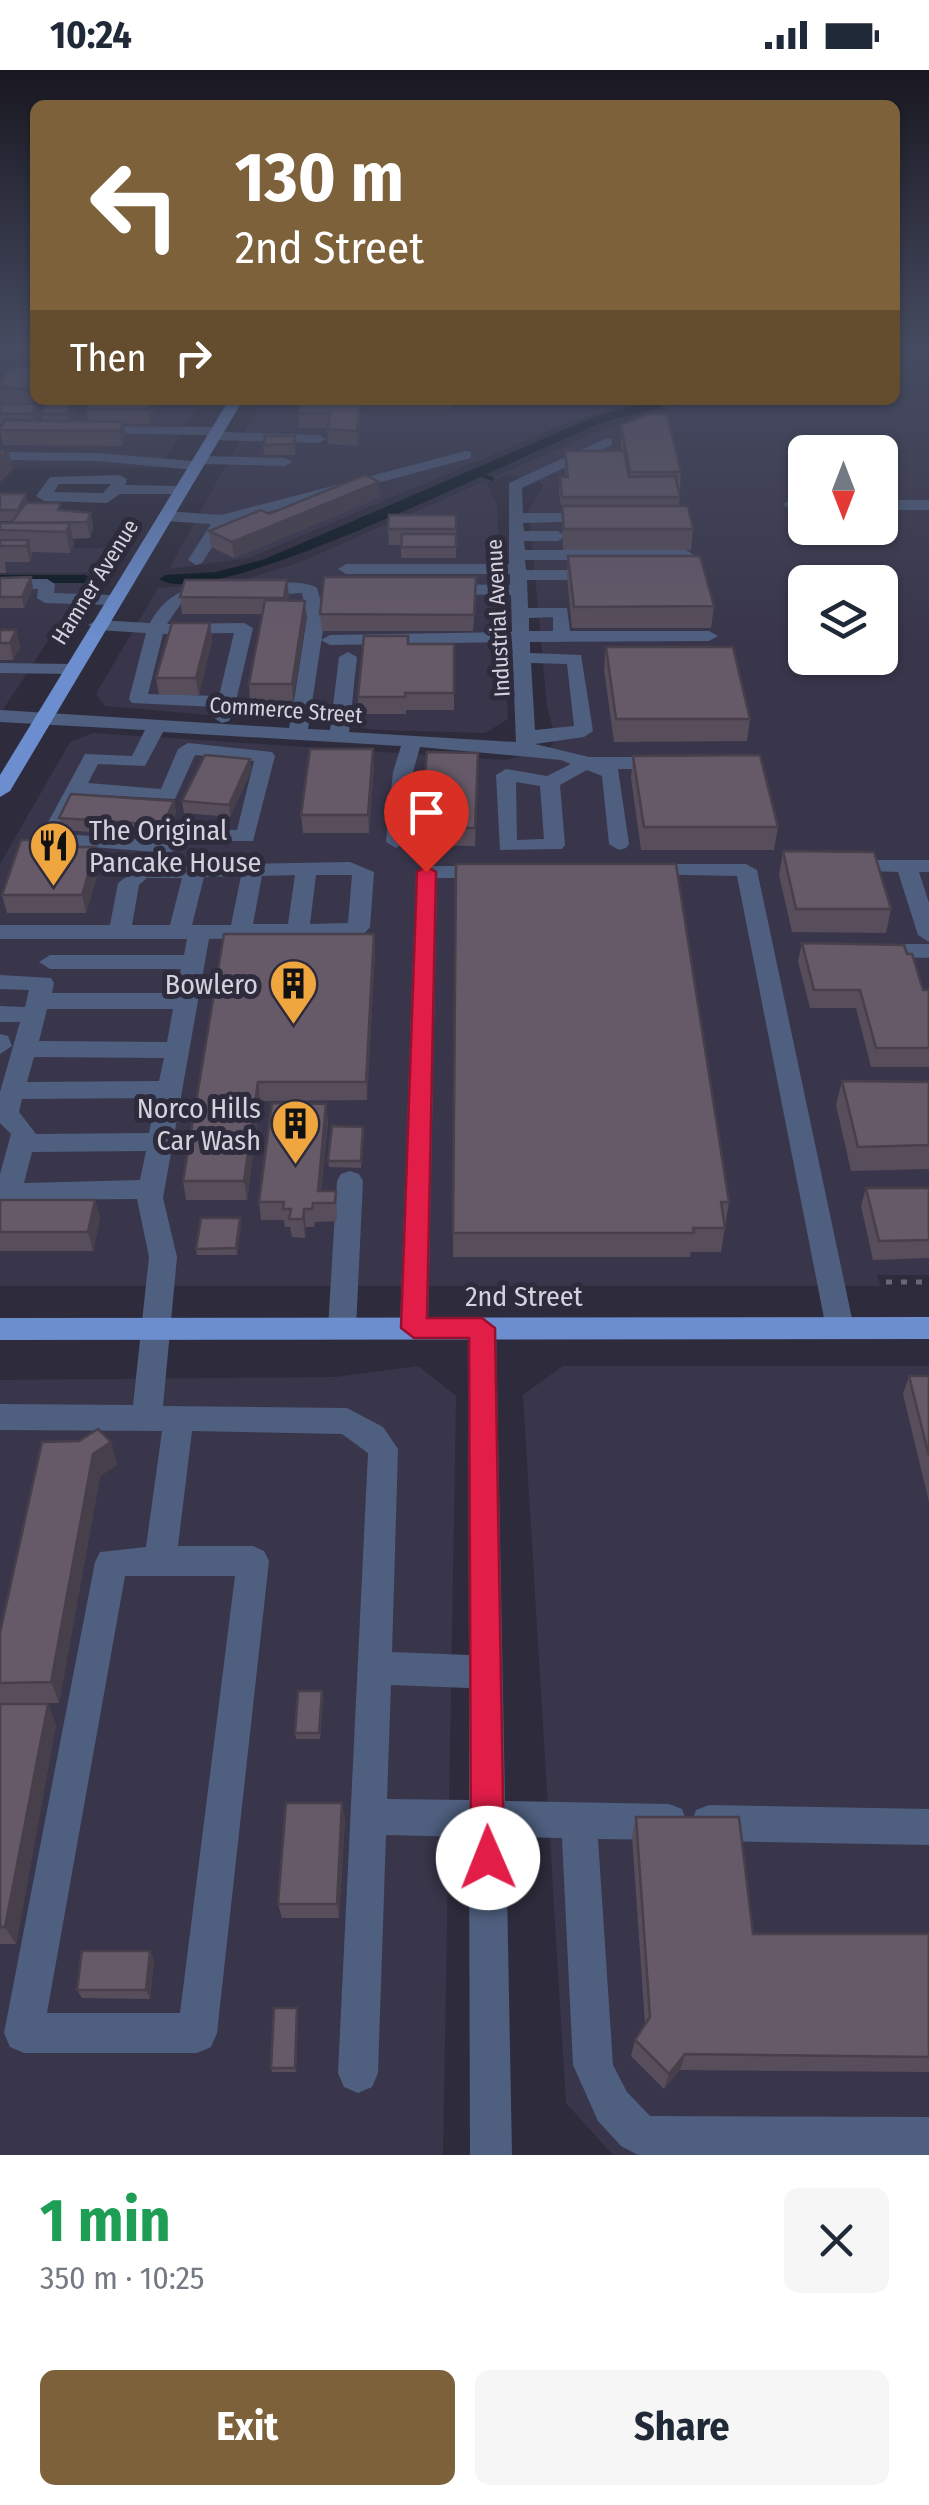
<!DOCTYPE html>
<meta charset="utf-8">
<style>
:root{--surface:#fff;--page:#f6f6f7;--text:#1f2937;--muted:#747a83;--accent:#7d613b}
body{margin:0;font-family:"Fira Sans Condensed",sans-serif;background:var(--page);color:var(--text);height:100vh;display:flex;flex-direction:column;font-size:38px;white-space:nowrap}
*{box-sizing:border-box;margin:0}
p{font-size:32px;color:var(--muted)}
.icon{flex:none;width:55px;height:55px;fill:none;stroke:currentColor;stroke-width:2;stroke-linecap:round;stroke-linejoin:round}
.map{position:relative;height:2085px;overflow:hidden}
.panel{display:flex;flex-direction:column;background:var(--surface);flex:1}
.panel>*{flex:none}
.top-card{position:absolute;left:30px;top:30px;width:870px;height:305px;border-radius:15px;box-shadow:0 2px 8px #0004;background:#7d613b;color:#fff;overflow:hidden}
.needle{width:65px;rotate:180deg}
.controls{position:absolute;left:788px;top:365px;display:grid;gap:20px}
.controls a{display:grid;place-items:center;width:110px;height:110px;border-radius:15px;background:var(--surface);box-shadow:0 2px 8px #0004;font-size:50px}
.pin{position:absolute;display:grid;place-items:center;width:85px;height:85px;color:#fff;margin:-102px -42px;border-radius:50% 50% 50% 0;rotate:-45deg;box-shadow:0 0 10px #0007}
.pin .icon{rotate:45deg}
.me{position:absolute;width:110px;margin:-55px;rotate:359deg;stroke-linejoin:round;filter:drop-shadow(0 0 8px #0008)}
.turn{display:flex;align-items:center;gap:35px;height:210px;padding:0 40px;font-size:45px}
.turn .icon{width:130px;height:130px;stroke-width:2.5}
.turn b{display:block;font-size:70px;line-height:85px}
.then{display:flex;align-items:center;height:95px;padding:0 40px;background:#0003;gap:20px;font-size:38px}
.round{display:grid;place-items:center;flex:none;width:105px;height:105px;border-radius:15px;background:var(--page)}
.overview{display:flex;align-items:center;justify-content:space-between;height:170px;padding:0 40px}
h1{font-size:60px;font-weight:700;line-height:75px;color:#1e9e55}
.primary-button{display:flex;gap:20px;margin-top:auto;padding:20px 40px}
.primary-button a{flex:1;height:115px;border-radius:15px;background:var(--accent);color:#fff;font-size:40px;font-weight:700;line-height:115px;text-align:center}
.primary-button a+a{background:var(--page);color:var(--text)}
.status{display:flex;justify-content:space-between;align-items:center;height:70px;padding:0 50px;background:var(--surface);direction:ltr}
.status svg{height:28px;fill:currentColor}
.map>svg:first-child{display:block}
.built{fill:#39364b;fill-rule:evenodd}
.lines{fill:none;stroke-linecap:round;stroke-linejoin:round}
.stream{stroke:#09171e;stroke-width:4}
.canal{fill:#09171e;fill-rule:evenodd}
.path{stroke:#696775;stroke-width:5;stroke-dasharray:6 9;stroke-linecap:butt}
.minor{fill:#4f5f7f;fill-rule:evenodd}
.major{fill:#6c8ece;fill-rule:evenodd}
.wall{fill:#584d5a}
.shaded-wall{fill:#473f4a}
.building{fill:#665a69;stroke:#473f4a;stroke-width:2.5}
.route{fill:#e11d48;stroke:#92132f;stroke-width:2.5}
.labels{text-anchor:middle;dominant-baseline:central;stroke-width:10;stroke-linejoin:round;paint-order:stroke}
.far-street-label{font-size:22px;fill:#d4d3dd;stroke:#2e2c3c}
.poi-label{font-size:28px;fill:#d4d3dd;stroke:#2e2c3c;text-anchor:end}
.street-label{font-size:28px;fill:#d4d3dd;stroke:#2e2c3c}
</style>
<div class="status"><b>10:24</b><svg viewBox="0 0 49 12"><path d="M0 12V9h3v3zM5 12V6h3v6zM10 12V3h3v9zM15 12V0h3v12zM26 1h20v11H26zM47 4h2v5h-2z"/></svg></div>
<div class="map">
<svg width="929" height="2085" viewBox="0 0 929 2085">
<rect width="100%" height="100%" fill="#2e2c3c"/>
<g class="built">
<path d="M35 282V330H202L160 398 14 399 0 413V314Z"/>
<path d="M929 287V1205H877L881 1216H0V794L70 672 93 663 505 690 549 679 556 669 547 637 529 440 543 416 537 408 506 405 487 412 497 436 508 649 485 663 383 660 105 636 96 624 158 518 237 512 298 493 611 356 674 337 704 330H895V290ZM805 382H880V458H805ZM805 512H880V588H805Z"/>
<path d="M262 330H634L560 356 249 488 169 499Z"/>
<path d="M75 473 74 478H107L91 503H0V474Z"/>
<path d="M0 511H87L0 644Z"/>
<path d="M418 1296 456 1326 443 2085H0V1310L335 1307Z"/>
<path d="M563 1296H929V2085H613L566 2033 523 1325Z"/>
</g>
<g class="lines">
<path class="stream" d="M474 402 492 409"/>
<g class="canal">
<path d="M929 277V283L895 287V281Z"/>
<path d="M655 330H674C654 343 625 345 602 353 531 379 211 545 159 509L166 505 216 502 265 489 594 347Z"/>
<path d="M0 505H85L92 509 85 513H0Z"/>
</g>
<path class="path" d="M886 1212H929"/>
<g class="minor">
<path d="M71 330H203L196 334H78Z"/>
<path d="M92 356 217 357 223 362 319 365 326 369 319 373 213 370 207 365 87 363 85 360Z"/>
<path d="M607 368 612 369V375L522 418 523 443H595L600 445V451L523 453 524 461H558L566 466 558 471H524L525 480H686L694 485 686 490H525L526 500H598L606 505 598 510H527L528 538H567L570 561H709L718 566 709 571 530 572V583L581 585 593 661 584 667 535 674 589 687H664L674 693 664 699H618L629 774 626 778 619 780 609 774 602 706 587 700 560 715 565 775 562 779 500 780 496 705 506 699 547 706 571 694 561 690 420 677 413 702 406 772 396 778 386 772 393 702 401 676 163 662 145 696 98 694 88 713 161 719 178 679 188 673 272 682 275 686 253 771H201L168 783 42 773 39 769 85 684 132 686 145 660 0 652V640L289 658 292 643H233L229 651 222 653 213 647 216 637 132 633 129 629 146 563 97 560 88 555 97 550 150 553C162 529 194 505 220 523L182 532 167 554 244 553 253 558 236 631H294L307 547 302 523 257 526 249 521C262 512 303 509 317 518L325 547 308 659 330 660 339 587 348 582 357 587 349 662 516 672 512 572 330 575 321 570 330 565 512 562 511 525 444 524 436 519 444 514 510 515V504H346L338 499 346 494H509V413ZM553 547V561H529V548ZM234 563 219 626 148 624 163 564ZM531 593 567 594 574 656 535 660ZM195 685 254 691 237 760 198 759 166 771 62 764 82 724 175 729ZM516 712 540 716 544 769 517 770Z"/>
<path d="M466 381 471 382V388L227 453 202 493 196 495 188 490 211 454 165 451 157 446 165 441 221 445Z"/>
<path d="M0 382 97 383 193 391 199 386 285 388 292 392 285 396 201 394 195 400 97 391 0 390Z"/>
<path d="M120 405 127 409 125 415 181 416 188 420 181 424H120L107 433 44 431 36 426 50 407ZM59 414H111L103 423 54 422Z"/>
<path d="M791 429H805V439L786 437 783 434Z"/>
<rect x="880" y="430" width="49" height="10"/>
<path d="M0 509H47L55 514 54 523 113 525 121 530 113 535 45 533 37 528 38 519H0Z"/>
<path d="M0 593 71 594 80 599 71 604 0 603Z"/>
<path d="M846 790H929V802H919L929 833V872L918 865 898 802 839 800V792Z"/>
<path d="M350 792 374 802 370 857 363 865 209 869 163 1128 177 1187 163 1336 347 1338 383 1357 398 1379 392 1582 469 1585 468 1258 472 1250 482 1247 492 1250 496 1258 505 1731 669 1734 682 1739 687 1752 682 1765 669 1770 598 1769 613 1995 627 2022 650 2046 929 2047V2085H638L621 2076 598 2051 573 1995 562 1768 506 1767 512 2085H470L469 1767 386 1765 378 2003 372 2017 358 2023 344 2017 338 2003 368 1383 342 1364 192 1361 178 1476H253L264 1481 269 1491 217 1963 211 1977 197 1983H24L10 1977 4 1963 95 1492 100 1482 146 1477 162 1361 0 1360V1334L133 1335 149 1187 137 1129 0 1130V1104L11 1064 0 1053V1022L20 952H0V936L25 937 29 920 0 919V905L51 908 54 913 52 923H176L181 899H50L39 892 50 885H184L187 869H0V855H110L118 813 141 796ZM295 805 288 854H253L262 806ZM316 805H352L348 853 310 854ZM241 806 231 855H192L204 807ZM147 808H182L170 855H132L139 815ZM47 939H173L167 972 39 971ZM34 987 164 988 159 1011 27 1012ZM156 1028 149 1063 36 1064 19 1042 22 1029ZM146 1081 140 1110 24 1113 32 1082ZM125 1506H235L180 1943H47ZM391 1615 469 1618V1730L387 1729Z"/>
<path d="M643 794H746L757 800 854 1258 850 1266 840 1269 830 1266 826 1258 737 806 636 804V796Z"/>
<path d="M427 796H488L499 802 488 808H437L428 1258 424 1266 414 1269 404 1266 400 1258 416 802Z"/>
<path d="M874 874H929V888L866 886 863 881Z"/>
<path d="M0 964 8 966 12 976 0 984Z"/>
<path d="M350 1101 359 1104 363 1111 356 1258 352 1266 342 1269 332 1266 328 1258 337 1111 341 1104Z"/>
<path d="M709 1735 929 1739V1775L709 1771 696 1766 691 1753 696 1740Z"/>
</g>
<g class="major">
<path d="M229 330H243L10 721 0 727V705Z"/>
<path d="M929 1247V1269L0 1270V1248Z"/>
</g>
</g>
<g class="wall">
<path d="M35 297 33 333H0V312Z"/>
<path d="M48 330H75L76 338 70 351H88L86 339 90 330H154L155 340 150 354H124L126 367 122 376 3 375 0 359 3 354H0V334H37L39 344 36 351H43L41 344Z"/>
<path d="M300 330H453V339H361L358 376 328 374 327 358H299L298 343Z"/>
<rect x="456" y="330" width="26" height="6"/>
<path d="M621 355 681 402 679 436 693 459 691 480H563L562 443 559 422 560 407H565V381H621Z"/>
<path d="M295 366V385H264L263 375Z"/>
<path d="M0 424 27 433 62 440 91 443 93 458 90 468 73 469 74 474 70 483 32 482V486L30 492H5L6 503H0V453H11L13 451H0Z"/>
<path d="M380 427 234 488 211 477 209 461 269 444Z"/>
<path d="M456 445V488H401V475H389L388 459Z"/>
<path d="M568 486 714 536 711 558H572L567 507Z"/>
<path d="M0 508 33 518 24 538H0Z"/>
<path d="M476 524 473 561H322L320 544Z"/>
<path d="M289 526 288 531 306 547 293 631H250L249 614 263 544H182L180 527Z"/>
<path d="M210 553 212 570 199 625H159L156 608Z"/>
<path d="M0 560H16L20 577 13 590H0Z"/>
<path d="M409 574H454V640H406V644H358V627Z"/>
<path d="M606 577 750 649 747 671 614 672 604 599Z"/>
<path d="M478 683 475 776 421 775 420 757Z"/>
<path d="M633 686 778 757 774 780H641L631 708Z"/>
<path d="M250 689 251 701 230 747 184 743 182 731Z"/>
<path d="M374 696 369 763H303L301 745Z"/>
<path d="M174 731 176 743 165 767 62 760 59 748Z"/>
<path d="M96 777 100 795 86 843H7L2 825Z"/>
<path d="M783 781 891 839 886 863 792 862 779 805Z"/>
<path d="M456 794 729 1132 721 1182H691L690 1187H453Z"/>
<path d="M224 864H374L375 882 367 1030 260 1031 247 1130H186L183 1111Z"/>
<path d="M802 873 907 884 923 920H929V997H871L856 938H810L798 891Z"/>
<path d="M842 1011 929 1012V1099L851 1101 836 1035Z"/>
<path d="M326 1034 328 1052 321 1121H336L337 1151 315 1152 314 1157H306L305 1168 292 1167 290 1157H285L284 1150H261L259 1132Z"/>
<path d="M364 1063 361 1098 329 1097 328 1091Z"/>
<path d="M866 1118H929V1188L873 1190 861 1136Z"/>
<path d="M0 1130H95L100 1148 93 1181H0Z"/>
<path d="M241 1154 237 1185H197L196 1179Z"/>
<path d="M909 1306H929V1432L903 1324Z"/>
<path d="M111 1372 117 1395 100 1406 59 1633 0 1634V1563Z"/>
<path d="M323 1626 320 1669H296L295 1663Z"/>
<path d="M0 1634H48L56 1655 16 1874H0Z"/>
<path d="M636 1747 753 1864H929V2002L680 2000 664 2019 631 1986 635 1970 645 1954 632 1766Z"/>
<path d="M345 1748 339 1848H282L278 1834Z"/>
<path d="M150 1881 154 1890 150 1929 82 1928 77 1920Z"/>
<path d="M298 1942 296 2002H272L271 1998Z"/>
</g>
<g class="shaded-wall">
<path d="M35 311V330L33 333 30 319Z"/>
<path d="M73 330H75L76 338 69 354 67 344Z"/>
<path d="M151 330H154L155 340 150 354 148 339Z"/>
<path d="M361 330 362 342 358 376 357 361Z"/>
<path d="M37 334 39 344 34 354 32 344Z"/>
<path d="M124 352 126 367 122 376 120 361Z"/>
<path d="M8 380 13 399 0 412V388Z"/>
<path d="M379 412 380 427 234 488 232 472Z"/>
<path d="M26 424 28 435 20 451 18 440Z"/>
<path d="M91 443 93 458 90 468 87 452Z"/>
<path d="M70 453 74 474 70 483 66 462Z"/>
<path d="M29 470 32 486 30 492 26 476Z"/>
<path d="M31 507 33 518 24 538 22 527Z"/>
<path d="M287 510 289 526 286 544 284 528Z"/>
<path d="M305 531 306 547 293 631 292 614Z"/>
<path d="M210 553 212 570 199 625 196 608Z"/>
<path d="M16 560 20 577 13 590 10 573Z"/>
<path d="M373 679 374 696 369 763 368 745Z"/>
<path d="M250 689 251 701 230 747 229 735Z"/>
<path d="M174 731 176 743 165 767 163 755Z"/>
<path d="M96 777 100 795 86 843 82 825Z"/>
<path d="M374 864 375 882 367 1030 366 1012Z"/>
<path d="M258 1012 260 1031 247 1130 244 1111Z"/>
<path d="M326 1034 328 1052 320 1133 318 1121Z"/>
<path d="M95 1130 100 1148 93 1181 88 1162Z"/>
<path d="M304 1139 306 1157 305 1168 303 1149Z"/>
<path d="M240 1148 241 1154 237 1185 236 1178Z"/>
<path d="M111 1372 117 1395 100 1406 59 1633 51 1612 93 1384Z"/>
<path d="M48 1634 56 1655 16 1874 5 1857Z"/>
<path d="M342 1733 345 1748 339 1848 337 1834Z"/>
<path d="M150 1881 154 1890 150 1929 146 1920Z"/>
<path d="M297 1938 298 1942 296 2002 295 1998Z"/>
<path d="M685 1984 680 2000 664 2019 669 2004Z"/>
</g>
<g class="building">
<path d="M11 297H35V311L30 319 0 318V312Z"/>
<path d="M48 330H73L67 344H41Z"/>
<path d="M90 330H151L148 339H86Z"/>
<path d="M300 330H361L357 361 327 359 330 343H298Z"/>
<path d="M0 334H37L32 344H0Z"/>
<path d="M649 344H667L681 402H630L621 355Z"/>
<path d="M5 350 124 352 120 361 0 360Z"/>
<path d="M265 366H295L294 374 263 375Z"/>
<path d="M0 380H8L0 388Z"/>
<path d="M565 381H624L629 407 675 406 680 427H562L560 407H568Z"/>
<path d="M365 405 379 412 232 472 209 461 261 440 269 444Z"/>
<path d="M0 424H26L18 440H0Z"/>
<path d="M26 433H60L58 440 91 443 87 452 11 453Z"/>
<path d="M562 436H688L693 459H564Z"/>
<path d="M389 445H456V459H388Z"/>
<path d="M0 453H70L66 462 0 460Z"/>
<path d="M402 464H456V477H401Z"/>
<path d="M0 470H29L26 476H0Z"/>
<path d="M568 486H700L714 536 574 537Z"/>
<path d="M31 507 22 527H0V508Z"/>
<path d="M324 507H476L474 545 320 544Z"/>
<path d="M185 510H287L284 528 180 527Z"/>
<path d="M265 530 305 531 292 614H249Z"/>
<path d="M172 553H210L196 608H156Z"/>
<path d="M0 560H16L10 573H0Z"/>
<path d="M364 566H408V574H454V623H405V627H358Z"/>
<path d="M606 577H733L750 649H616Z"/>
<path d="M310 679H373L368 745H301Z"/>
<path d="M427 682 478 683 475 758 420 757Z"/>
<path d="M205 685 250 689 229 735 182 731Z"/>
<path d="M760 685 778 757H644L633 686Z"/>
<path d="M71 724 174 731 163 755 59 748Z"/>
<path d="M21 770H74L72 777H96L82 825H2Z"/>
<path d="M783 781 874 782 891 839H796Z"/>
<path d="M456 794H676L729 1132H721L725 1158H693L694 1163H453Z"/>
<path d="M224 864H374L366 1012H258L244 1111H183Z"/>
<path d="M802 873 904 875 907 884H912L923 920H929V978H876L860 920H814Z"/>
<path d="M842 1011 929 1012V1075L858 1077Z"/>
<path d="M272 1033 326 1034 318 1121H336L335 1133H313L312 1139H304L303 1149H289L291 1139H283L284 1132H259Z"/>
<path d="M332 1056 363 1057 361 1091H328Z"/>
<path d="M866 1118H929V1170L879 1171Z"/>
<path d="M0 1130H95L88 1162H0Z"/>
<path d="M201 1148H240L236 1178 196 1179Z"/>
<path d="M909 1306H929V1386Z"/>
<path d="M98 1359 111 1372 93 1384 51 1612 0 1613V1563L42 1372 79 1371Z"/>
<path d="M298 1621H322L319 1663H295Z"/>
<path d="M0 1634H48L5 1857H0Z"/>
<path d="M286 1733H342L337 1834H278Z"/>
<path d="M636 1747H739L753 1864H929V1987L685 1984 669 2004 635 1970 650 1947Z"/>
<path d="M82 1881H150L146 1920H77Z"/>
<path d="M274 1938H297L295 1998H271Z"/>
</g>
<linearGradient id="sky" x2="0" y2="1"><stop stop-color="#191821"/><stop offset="0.49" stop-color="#464b61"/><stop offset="1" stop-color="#464b61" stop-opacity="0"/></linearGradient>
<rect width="929" height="569" fill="url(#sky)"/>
<path class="route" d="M426 796 436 802 427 1248H482L495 1258 504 1788 499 1800 488 1805 476 1800 471 1788 469 1268H414L401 1258 417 802Z"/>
<defs>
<symbol id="restaurant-pin" viewBox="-11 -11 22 30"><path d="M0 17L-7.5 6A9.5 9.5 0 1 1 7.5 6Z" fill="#f0a63f" stroke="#2e2c3c"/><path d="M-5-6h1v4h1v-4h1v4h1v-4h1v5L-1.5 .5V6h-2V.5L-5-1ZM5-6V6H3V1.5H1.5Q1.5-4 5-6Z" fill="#111"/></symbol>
<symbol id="building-pin" viewBox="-11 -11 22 30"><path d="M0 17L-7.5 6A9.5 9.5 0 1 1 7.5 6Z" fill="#f0a63f" stroke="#2e2c3c"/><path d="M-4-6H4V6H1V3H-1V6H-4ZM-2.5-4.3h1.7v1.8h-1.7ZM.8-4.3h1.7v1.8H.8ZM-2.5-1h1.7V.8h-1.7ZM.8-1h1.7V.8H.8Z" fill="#111"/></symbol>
</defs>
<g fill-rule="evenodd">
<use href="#restaurant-pin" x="26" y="748" width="55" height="75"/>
<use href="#building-pin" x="266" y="886" width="55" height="75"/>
<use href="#building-pin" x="268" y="1026" width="55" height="75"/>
</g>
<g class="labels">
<g class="far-street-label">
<text transform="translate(95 512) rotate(-58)">Hamner Avenue</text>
<text transform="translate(498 548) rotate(-93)">Industrial Avenue</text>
<text transform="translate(286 640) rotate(4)">Commerce Street</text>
</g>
<g class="poi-label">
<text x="89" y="760" text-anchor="start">The Original<tspan x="89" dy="32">Pancake House</tspan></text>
<text x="258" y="914">Bowlero</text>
<text x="261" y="1038">Norco Hills<tspan x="261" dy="32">Car Wash</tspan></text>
</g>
<g class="street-label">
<text x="524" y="1226">2nd Street</text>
</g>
</g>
</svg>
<div class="controls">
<a><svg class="needle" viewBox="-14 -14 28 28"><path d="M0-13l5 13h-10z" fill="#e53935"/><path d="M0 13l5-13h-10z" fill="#747a83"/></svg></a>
<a><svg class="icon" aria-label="layers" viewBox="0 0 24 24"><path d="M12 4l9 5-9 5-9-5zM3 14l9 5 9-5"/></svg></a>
</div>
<div class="pin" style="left:426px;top:802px;background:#d93025"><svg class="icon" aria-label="arrive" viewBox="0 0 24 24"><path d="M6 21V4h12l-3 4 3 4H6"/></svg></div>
<svg class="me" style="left:488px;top:1788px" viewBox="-20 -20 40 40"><circle r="19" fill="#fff"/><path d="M0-13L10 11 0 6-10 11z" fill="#e11d48"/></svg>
<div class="top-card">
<div class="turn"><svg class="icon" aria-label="left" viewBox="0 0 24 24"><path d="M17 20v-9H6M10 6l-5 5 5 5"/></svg><div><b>130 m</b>2nd Street</div></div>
<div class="then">Then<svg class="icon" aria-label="right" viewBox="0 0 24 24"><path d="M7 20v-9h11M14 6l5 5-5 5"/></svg></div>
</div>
</div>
<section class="panel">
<div class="overview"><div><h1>1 min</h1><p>350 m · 10:25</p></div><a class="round"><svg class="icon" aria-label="close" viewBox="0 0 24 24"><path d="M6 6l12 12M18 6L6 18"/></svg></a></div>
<div class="primary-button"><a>Exit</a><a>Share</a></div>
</section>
